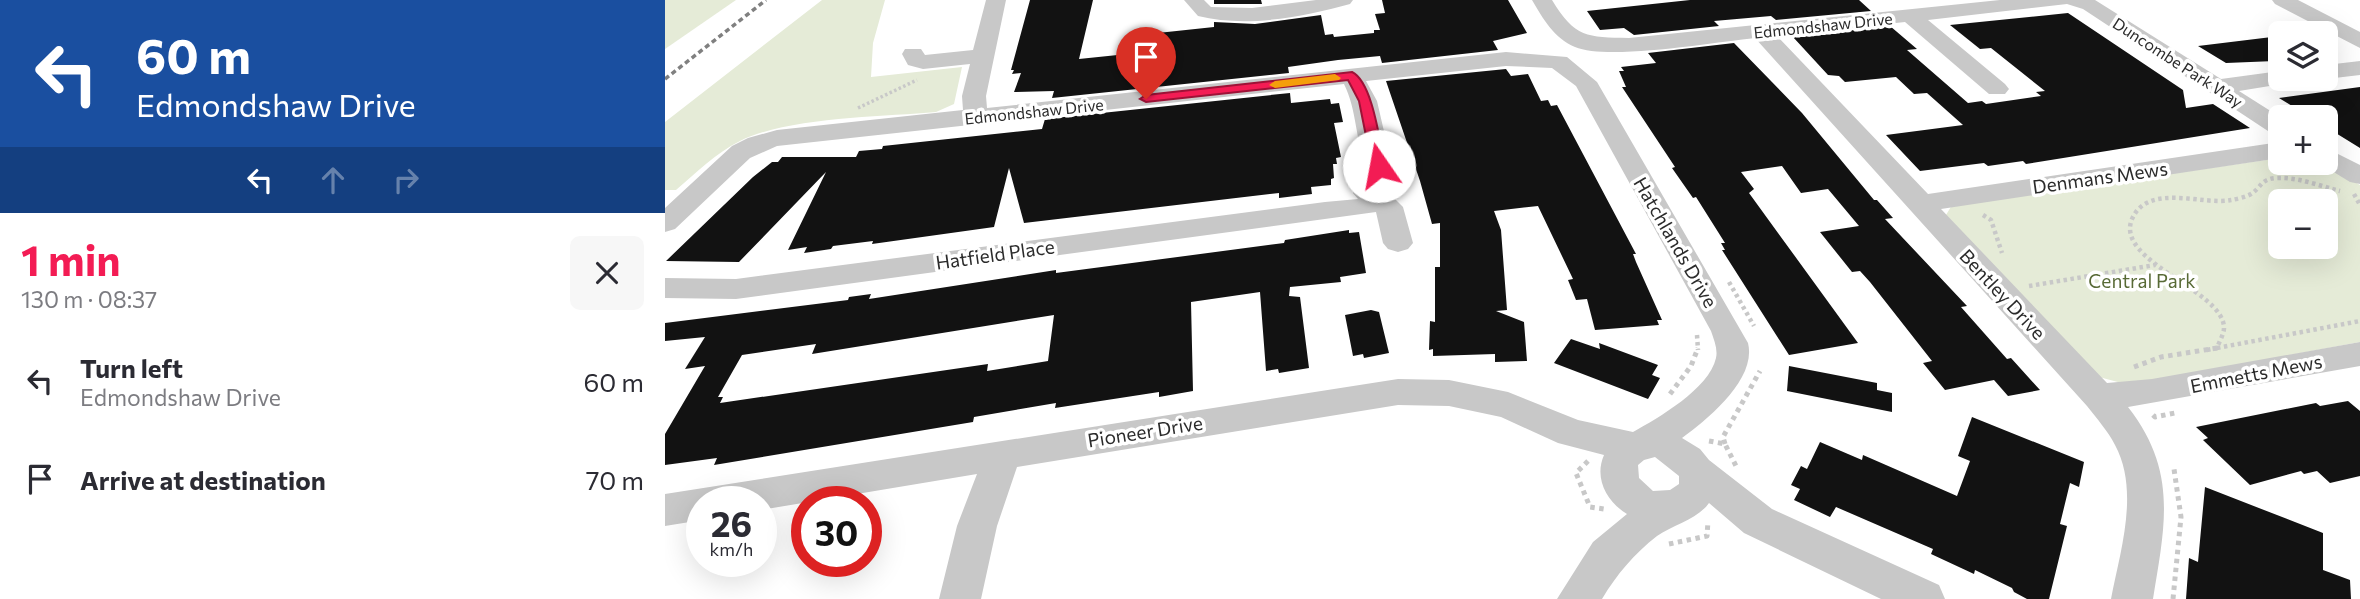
<!DOCTYPE html>
<meta charset="utf-8">
<style>
:root{--surface:#fff;--page:#f7f7f7;--text:#2b2b33;--muted:#7c7c81;--accent:#f31c54}
body{margin:0;font-family:Commissioner,sans-serif;background:var(--page);color:var(--text);height:100vh;display:flex;flex-direction:column;font-size:26px;white-space:nowrap}
*{box-sizing:border-box;margin:0}
p{font-size:23px;color:var(--muted)}
.icon{flex:none;width:38px;height:38px;fill:none;stroke:currentColor;stroke-width:2;stroke-linecap:round;stroke-linejoin:round}
.map{position:relative;flex:1;overflow:hidden}
.panel{display:flex;flex-direction:column;background:var(--surface);width:665px}
.panel>*{flex:none}
.banner{background:#1a4fa0;color:#fff;overflow:hidden}
.fabs{position:absolute;left:1603px;top:21px;display:grid;gap:14px}
.fabs a{display:grid;place-items:center;width:70px;height:70px;border-radius:10px;background:var(--surface);box-shadow:0 7px 28px #0002;font-size:35px}
.speed{position:absolute;left:21px;top:486px;display:flex;gap:14px;font-size:35px;font-weight:700;text-align:center}
.speed>*{display:grid;place-content:center;width:91px;height:91px;border-radius:50%;background:var(--surface);box-shadow:0 7px 28px #0002;line-height:1}
.speed small{font-size:18px;font-weight:400}
.speed .limit{border:10px solid #d22;background:#fff;color:#111}
.pin{position:absolute;display:grid;place-items:center;width:60px;height:60px;color:#fff;margin:-72px -30px;border-radius:50% 50% 50% 0;rotate:-45deg;box-shadow:0 0 7px #0007}
.pin .icon{rotate:45deg}
.me{position:absolute;width:77px;margin:-38px;rotate:348deg;stroke-linejoin:round;filter:drop-shadow(0 0 5px #0008)}
.turn{display:flex;align-items:center;gap:24px;height:147px;padding:0 21px;font-size:32px}
.turn .icon{width:91px;height:91px;stroke-width:2.5}
.turn b{display:block;font-size:49px;line-height:60px}
.lanes{display:flex;align-items:center;height:66px;padding:0 21px;background:#0003;justify-content:center;gap:35px;direction:ltr}
.lanes .off{opacity:.35}
.round{display:grid;place-items:center;flex:none;width:74px;height:74px;border-radius:10px;background:var(--page)}
.summary{display:flex;align-items:center;justify-content:space-between;height:119px;padding:0 21px}
h1{font-size:42px;font-weight:700;line-height:52px;color:var(--accent)}
ul{padding:0;list-style:none}
li{display:flex;align-items:center;gap:21px;height:98px;padding:0 21px}
li div{flex:1}
li b{display:block;font-size:26px}
li em{font-style:normal}
main{display:flex;flex:1;min-height:0}
.map>svg:first-child{display:block}
.green{fill:#e5ebd7;fill-rule:evenodd}
.building{fill:#121212;fill-rule:evenodd}
.lines{fill:none;stroke-linecap:round;stroke-linejoin:round}
.path-far2{stroke:#c8c8c8;stroke-width:3.5;stroke-dasharray:2.5 2.5;stroke-linecap:butt}
.path-far1{stroke:#c8c8c8;stroke-width:4.5;stroke-dasharray:3.5 3.5;stroke-linecap:butt}
.path{stroke:#c8c8c8;stroke-width:5;stroke-dasharray:4.5 4.5;stroke-linecap:butt}
.minor{fill:#c8c8c8;fill-rule:evenodd}
.rail{stroke:#808080;stroke-width:3.5;stroke-dasharray:5 3.5;stroke-linecap:butt}
.route{fill:#f31c54;stroke:#9e1237;stroke-width:2}
.slow{fill:#f59e0b}
.labels{text-anchor:middle;dominant-baseline:central;stroke-width:7;stroke-linejoin:round;paint-order:stroke}
.far-street-label{font-size:16px;fill:#2b2b2b;stroke:#fff}
.street-label{font-size:19px;fill:#2b2b2b;stroke:#fff}
.park-label{font-size:19px;fill:#586a36;stroke:#fff}
</style>
<main>
<section class="panel">
<div class="banner">
<div class="turn"><svg class="icon" aria-label="left" viewBox="0 0 24 24"><path d="M17 20v-9H6M10 6l-5 5 5 5"/></svg><div><b>60 m</b>Edmondshaw Drive</div></div>
<div class="lanes"><svg class="icon" aria-label="left" viewBox="0 0 24 24"><path d="M17 20v-9H6M10 6l-5 5 5 5"/></svg><svg class="icon off" aria-label="ahead" viewBox="0 0 24 24"><path d="M12 20V5M6 11l6-6 6 6"/></svg><svg class="icon off" aria-label="right" viewBox="0 0 24 24"><path d="M7 20v-9h11M14 6l5 5-5 5"/></svg></div>
</div>
<div class="summary"><div><h1>1 min</h1><p>130 m · 08:37</p></div><a class="round"><svg class="icon" aria-label="close" viewBox="0 0 24 24"><path d="M6 6l12 12M18 6L6 18"/></svg></a></div>
<ul>
<li><svg class="icon" aria-label="left" viewBox="0 0 24 24"><path d="M17 20v-9H6M10 6l-5 5 5 5"/></svg><div><b>Turn left</b><p>Edmondshaw Drive</p></div><em>60 m</em></li>
<li><svg class="icon" aria-label="arrive" viewBox="0 0 24 24"><path d="M6 21V4h12l-3 4 3 4H6"/></svg><div><b>Arrive at destination</b></div><em>70 m</em></li>
</ul>
</section>
<div class="map">
<svg width="1695" height="599" viewBox="0 0 1695 599">
<rect width="100%" height="100%" fill="#fff"/>
<g class="green">
<path d="M0 0H71L0 49Z"/>
<path d="M157 0H220L208 43 206 77 297 67 289 104 271 112C216 117 123 117 75 141 51 153 32 172 11 190H0V122Z"/>
<path d="M1615 158V163H1658L1695 185V342L1464 385 1434 377 1281 215 1287 205ZM1615 201H1661V247H1615Z"/>
</g>
<g class="building">
<path d="M365 0H428L414 59 472 53 474 35 549 27V22L590 24 656 15 660 35 668 34 669 37 709 33V30H715L710 14 720 13 717 0H843L862 33 828 41 833 50 717 63 715 56 673 60 623 67 624 73 387 98 389 91 349 92 356 73 347 74 349 70H346Z"/>
<path d="M549 0H596L597 4H549Z"/>
<path d="M1025 0H1194L1206 11 1111 20 1106 16 1049 21 1054 26 969 35 959 28 935 30 922 11Z"/>
<path d="M1403 13 1518 90 1521 108 1548 104 1585 128 1361 164 1358 161 1323 166 1319 163 1255 171 1221 135 1298 125 1262 93 1249 94 1231 77 1180 82 1174 76 1163 75 1128 37 1225 26 1252 49 1242 50 1303 103 1317 101 1321 104 1376 96 1371 92 1380 91 1326 48 1315 49 1285 25Z"/>
<path d="M1615 36V57L1605 58 1610 61 1561 63 1533 46Z"/>
<path d="M1069 43 1137 113 1209 200H1212L1228 218 1220 219 1302 306 1296 307 1342 359 1346 358 1375 390 1343 396 1329 380 1280 390 1258 363 1267 361 1205 282 1195 271 1187 272 1155 232 1194 226 1163 189 1136 193 1117 166 1076 172 1089 189 1084 193 1193 343 1124 355 1057 250H1060L1056 243H1060L1031 197 1028 198 1007 168 1010 167 957 87H961L954 71H959L956 67 991 63 983 53Z"/>
<path d="M841 69 846 76 863 74 876 101 883 100 886 106 892 105 971 254H968L971 262 997 320H992L994 325 930 330 922 299 911 300 903 280 908 279 873 206 829 211 836 230 842 310 831 311 859 322 862 361 830 362V354L768 356V349L764 350 765 321 770 322V267H775V223L767 224 755 181 721 81Z"/>
<path d="M1695 87V148L1661 127V117H1645L1614 98Z"/>
<path d="M625 93 626 103 665 99 666 104 674 103 678 122 669 123 676 157 671 158 672 164H668L669 178 666 179V185L646 187 647 194 614 198V193L359 223 344 168 329 227 207 244 208 241 168 246 166 249 139 253 142 247 123 250 161 172 74 262 1 261 88 177 107 162H113L117 157H191L194 151 217 149 218 146 377 129 380 119Z"/>
<path d="M684 230V233L694 232 701 273 675 277 676 282 625 287 624 296 635 297 644 368 614 373 613 369 601 371 595 292 526 302 528 391 494 397V392L390 408 391 403 309 417 308 422 49 465 52 458 0 465V434L40 366 20 369 40 337 0 341V323L183 300 184 297 206 294 204 299 391 270V273L619 243 620 240ZM389 315 383 361 322 371 323 364 55 403 58 397H53L77 355 151 344 147 354Z"/>
<path d="M706 310 714 312 724 353 699 358 698 354 688 356 680 315Z"/>
<path d="M906 339 935 349 934 343 993 365 987 375 995 378 983 399 889 363Z"/>
<path d="M1124 366 1212 383V390L1227 393V412L1122 391Z"/>
<path d="M1683 401 1695 411V476L1665 483 1652 471 1639 474 1636 471 1585 485 1538 440 1543 438 1531 427 1651 403 1655 406Z"/>
<path d="M1307 417 1419 462 1414 487 1405 483 1395 524 1402 526 1384 599H1362L1349 592 1347 588 1310 570 1309 574 1266 554 1268 549 1171 507 1165 517 1129 500 1135 489 1126 485 1136 466 1142 469 1155 442 1197 460 1198 455 1292 496 1305 461 1293 456Z"/>
<path d="M1540 487 1658 533V570L1685 580 1686 599H1521L1524 558 1533 562Z"/>
</g>
<g class="lines">
<path class="path-far2" d="M193 108 252 80"/>
<g class="path-far1">
<path d="M1689 194 1695 205"/>
<path d="M1318 215 1326 220 1337 253"/>
<path d="M1064 282 1089 326"/>
<path d="M1364 286 1490 265"/>
<path d="M1032 335 1033 350"/>
<path d="M1552 348 1695 321"/>
<path d="M1542 350 1552 348C1554 342 1559 334 1559 328 1559 290 1449 262 1467 219 1483 182 1539 206 1566 200 1572 199 1581 197 1586 194 1597 187 1595 179 1612 178 1633 177 1655 186 1675 191"/>
</g>
<g class="path">
<path d="M1469 367 1496 357 1552 348"/>
<path d="M1005 394 1026 366 1033 348"/>
<path d="M1488 415 1490 417 1510 413"/>
<path d="M1044 441 1060 444 1071 466"/>
<path d="M1060 444 1058 437 1095 371"/>
<path d="M923 461 911 473 925 507 939 509"/>
<path d="M1004 544 1042 536 1043 521"/>
<path d="M1508 599 1516 517 1509 469"/>
</g>
<g class="minor">
<path d="M321 0H341L321 96 322 108 841 52 902 57 932 82 1083 343C1092 379 1043 419 1017 438L1035 449 1044 460 1107 509 1274 585 1280 599H1216L1079 533 1044 503C1033 519 1008 525 992 536 969 554 952 574 937 599H892L928 542 962 514C941 501 929 478 939 455L893 443 836 417 784 406 733 405 352 467 332 526 316 599H274L292 526 312 474 96 510V502H37V520L0 526V494L733 379 784 380 843 392 913 420 968 432C993 418 1044 389 1051 358 1053 349 1049 340 1046 331L911 86 887 68 841 66 701 81 712 101 727 166 736 179 737 187 730 199 738 207 748 243 743 249 733 252 723 249 718 243 711 212 71 299 0 298V278L71 279 660 202 693 199 688 193 692 187H709C708 178 704 174 701 166 690 139 692 110 679 84L112 146 85 158 10 229 0 232V208L67 146 83 138 112 130 298 110 297 96 305 64 258 69 243 65 237 54 240 49H256L260 55 308 50ZM990 457 1014 476V484L1005 490 988 491 974 478 973 465 979 460Z"/>
<path d="M519 0H539L546 7 587 8 651 0H688L685 4C638 17 581 28 533 16Z"/>
<path d="M867 0H887C910 38 922 37 964 38L1335 0H1430L1556 79 1615 71V79H1626L1623 83 1574 91 1615 117V136L1606 133 1418 9 1402 4 1263 20 1340 84 1344 89 1340 94H1324L1240 22 1112 36 1263 194 1615 142V158L1276 209 1442 383 1487 379 1695 342V366L1463 407C1513 471 1500 525 1488 599H1446C1455 552 1475 491 1450 445 1443 431 1432 419 1422 406L1090 38C1050 42 943 61 910 47 889 38 878 19 867 0Z"/>
<path d="M1607 0H1633L1695 32V48L1610 4Z"/>
<path d="M1695 61V75L1661 79H1660L1661 65Z"/>
<path d="M1661 148 1695 165V184L1685 182 1654 163H1661Z"/>
</g>
<path class="rail" d="M0 79 101 0"/>
</g>
<path class="route" d="M687 72C708 82 715 144 720 166L718 169H709L707 166 694 101 683 80 481 102 475 99 481 95Z"/>
<path class="slow" d="M670 74 676 78 674 80 610 88 604 85 610 81Z"/>
<g class="labels">
<g class="far-street-label">
<text transform="translate(1158 25) rotate(-6)">Edmondshaw Drive</text>
<text transform="translate(1513 62) rotate(33)">Duncombe Park Way</text>
<text transform="translate(369 111) rotate(-6)">Edmondshaw Drive</text>
</g>
<g class="street-label">
<text transform="translate(1435 177) rotate(-8)">Denmans Mews</text>
<text transform="translate(1011 242) rotate(60)">Hatchlands Drive</text>
<text transform="translate(330 254) rotate(-8)">Hatfield Place</text>
<text transform="translate(1338 294) rotate(47)">Bentley Drive</text>
<text transform="translate(1591 373) rotate(-11)">Emmetts Mews</text>
<text transform="translate(480 431) rotate(-9)">Pioneer Drive</text>
</g>
<g class="park-label">
<text x="1477" y="280">Central Park</text>
</g>
</g>
</svg>
<div class="fabs">
<a><svg class="icon" aria-label="layers" viewBox="0 0 24 24"><path d="M12 4l9 5-9 5-9-5zM3 14l9 5 9-5"/></svg></a>
<a>+</a>
<a>−</a>
</div>
<div class="speed"><div>26<small>km/h</small></div><div class="limit">30</div></div>
<div class="pin" style="left:481px;top:99px;background:#d93025"><svg class="icon" aria-label="arrive" viewBox="0 0 24 24"><path d="M6 21V4h12l-3 4 3 4H6"/></svg></div>
<svg class="me" style="left:714px;top:166px" viewBox="-20 -20 40 40"><circle r="19" fill="#fff"/><path d="M0-13L10 11 0 6-10 11z" fill="#f31c54"/></svg>
</div>
</main>
